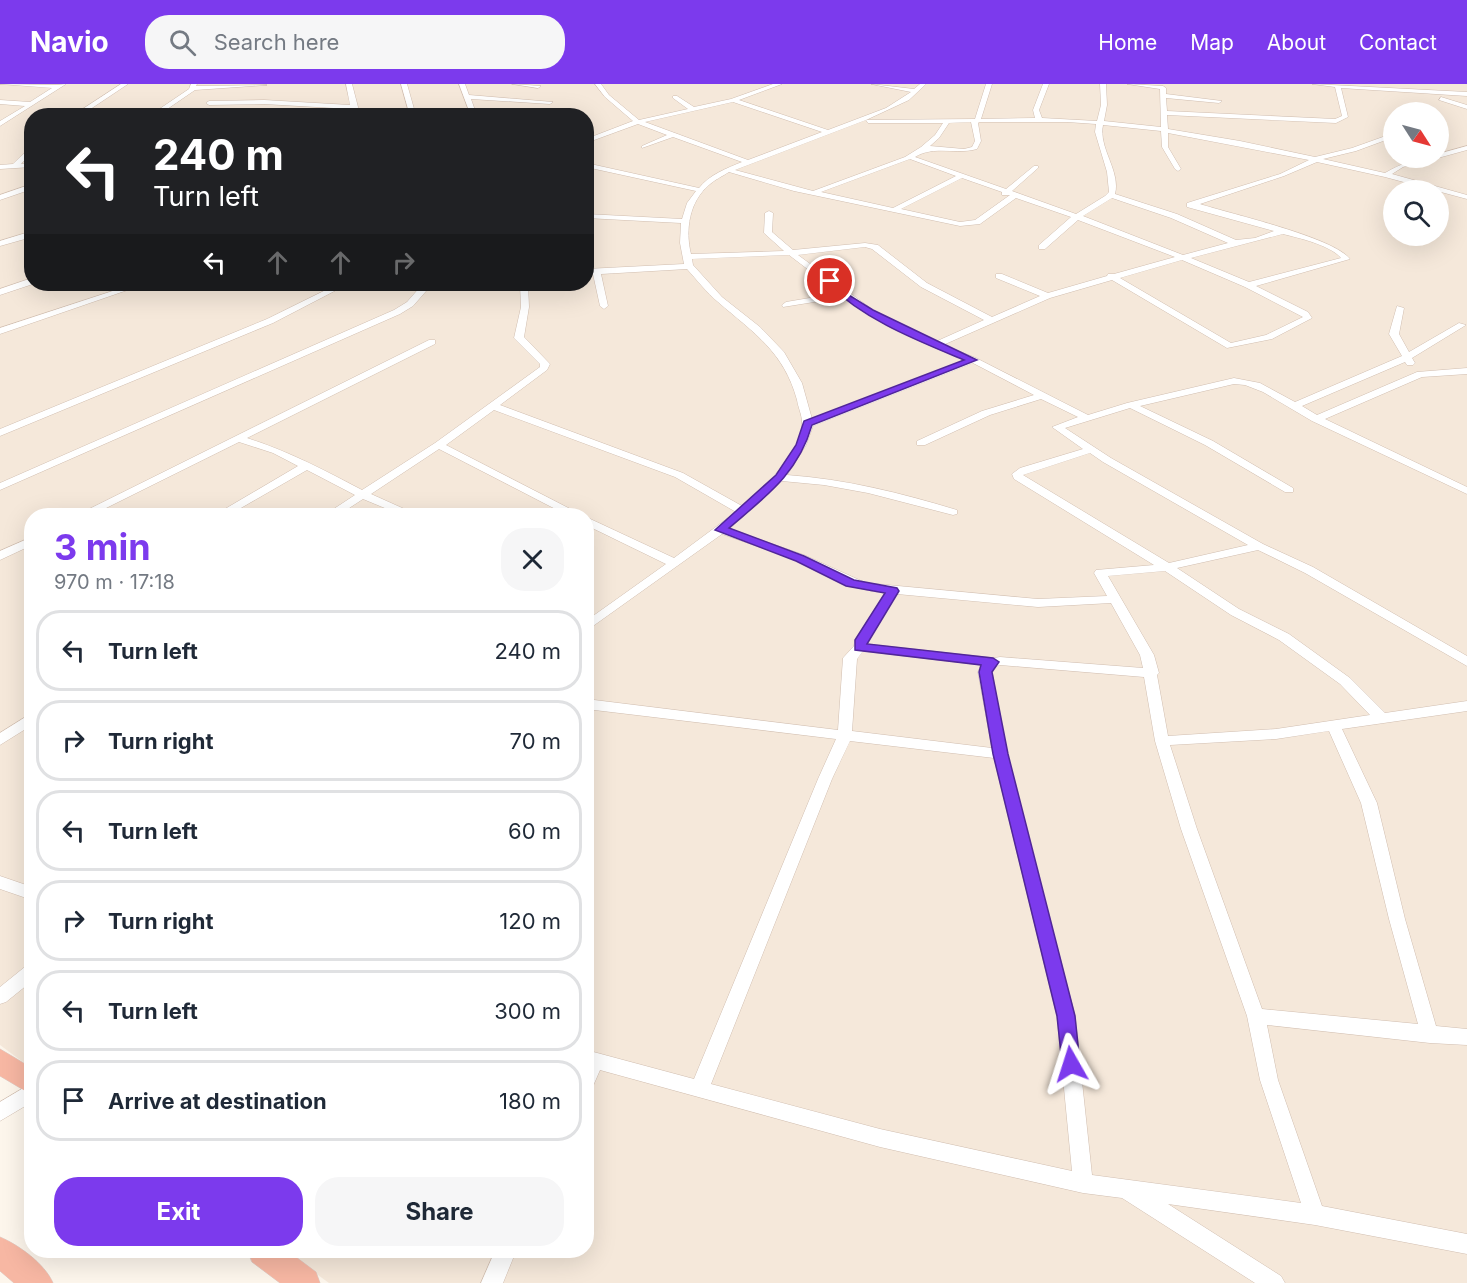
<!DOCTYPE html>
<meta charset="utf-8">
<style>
:root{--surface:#fff;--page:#f6f6f7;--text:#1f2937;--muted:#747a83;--line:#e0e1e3;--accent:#7c3aed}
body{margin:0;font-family:Inter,sans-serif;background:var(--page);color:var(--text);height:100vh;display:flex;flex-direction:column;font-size:22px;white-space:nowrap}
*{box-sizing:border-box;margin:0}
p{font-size:20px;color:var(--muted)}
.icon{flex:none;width:33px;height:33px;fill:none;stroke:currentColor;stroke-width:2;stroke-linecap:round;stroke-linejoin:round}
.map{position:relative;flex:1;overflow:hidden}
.drawer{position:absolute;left:24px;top:424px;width:570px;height:750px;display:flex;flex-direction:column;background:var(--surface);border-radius:24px;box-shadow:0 6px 24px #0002}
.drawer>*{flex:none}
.top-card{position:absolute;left:24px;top:24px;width:570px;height:183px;border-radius:24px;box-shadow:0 6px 24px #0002;background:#202124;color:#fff;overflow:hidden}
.needle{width:39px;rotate:126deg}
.buttons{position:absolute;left:1383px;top:18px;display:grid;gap:12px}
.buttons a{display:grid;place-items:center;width:66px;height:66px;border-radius:50%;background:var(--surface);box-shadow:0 6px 24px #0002;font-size:30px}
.pin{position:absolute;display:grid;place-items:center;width:51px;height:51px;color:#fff;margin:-26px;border:3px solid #fff;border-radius:50%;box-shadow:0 2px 6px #0007}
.me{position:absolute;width:66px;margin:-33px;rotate:354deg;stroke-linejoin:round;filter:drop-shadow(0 0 4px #0008)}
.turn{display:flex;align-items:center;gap:21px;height:126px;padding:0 30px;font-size:27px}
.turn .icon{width:78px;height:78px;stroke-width:2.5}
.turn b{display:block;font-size:42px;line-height:51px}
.lanes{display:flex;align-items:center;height:57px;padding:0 30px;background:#0003;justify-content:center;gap:30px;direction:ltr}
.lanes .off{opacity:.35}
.round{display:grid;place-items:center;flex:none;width:63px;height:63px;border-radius:24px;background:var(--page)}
.headline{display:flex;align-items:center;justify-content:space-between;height:102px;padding:0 30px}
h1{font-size:36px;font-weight:700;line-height:45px;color:var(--accent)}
.button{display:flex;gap:12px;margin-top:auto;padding:12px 30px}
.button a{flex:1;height:69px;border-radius:24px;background:var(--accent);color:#fff;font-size:24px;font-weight:700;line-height:69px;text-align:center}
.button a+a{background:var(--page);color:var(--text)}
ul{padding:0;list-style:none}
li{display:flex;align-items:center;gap:18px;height:81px;margin:0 12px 9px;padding:0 18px;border:3px solid var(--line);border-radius:24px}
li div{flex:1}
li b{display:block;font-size:22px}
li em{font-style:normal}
header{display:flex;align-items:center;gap:36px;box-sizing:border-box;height:84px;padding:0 30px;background:var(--accent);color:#fff}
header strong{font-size:28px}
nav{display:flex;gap:33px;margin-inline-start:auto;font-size:21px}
.search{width:420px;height:54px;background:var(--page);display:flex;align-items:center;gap:15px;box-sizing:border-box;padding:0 21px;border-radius:24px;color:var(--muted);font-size:22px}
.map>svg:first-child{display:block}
.residential{fill:#f5e8da;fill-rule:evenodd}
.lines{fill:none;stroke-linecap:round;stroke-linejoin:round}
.minor-casing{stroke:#d1beb0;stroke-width:1}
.highway-casing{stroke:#dad1cd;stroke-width:1}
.minor{fill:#fff;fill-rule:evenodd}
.highway{fill:#f7b7a3;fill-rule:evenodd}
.route{fill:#7c3aed;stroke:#51269a;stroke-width:1.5}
</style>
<header>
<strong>Navio</strong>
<div class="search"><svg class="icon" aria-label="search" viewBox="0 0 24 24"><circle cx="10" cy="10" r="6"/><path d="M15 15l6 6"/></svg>Search here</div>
<nav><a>Home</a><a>Map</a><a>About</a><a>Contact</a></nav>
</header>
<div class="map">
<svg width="1467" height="1199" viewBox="0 0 1467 1199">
<rect width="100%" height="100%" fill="#fdf6ec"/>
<path class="residential" d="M0 0H1467V1199H329L285 1167H586V432H32L31 984 0 961ZM1394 28H1438V74H1394ZM32 32H586V200H32ZM1394 106H1438V152H1394Z"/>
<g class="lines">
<defs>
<g id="minor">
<path d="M0 0 57 1 66 0 0 42V37L25 22 0 20V16L30 18 52 4Z"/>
<path d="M121 0H128L80 32H72Z"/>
<path d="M191 0H197L196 2 267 1 195 6 157 32H149L189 5Z"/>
<path d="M346 0H352L358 23 357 30H353L351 25 264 20 209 21 206 19 209 17 264 16 350 21Z"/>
<path d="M401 0H407L416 32H410Z"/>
<path d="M459 0H465L469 11 553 18 550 20 471 15 477 32H471Z"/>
<path d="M512 0 541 2 538 4Z"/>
<path d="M595 0H601L609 11 639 36 688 25 673 14V12H677L694 23 731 15 773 0H782L739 16 828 46 886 24 911 8 871 0 914 5 920 0H926L909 16 866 36 975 35 986 0H992L981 35 1035 34 1033 26 1043 0H1049L1039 26 1042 34 1097 37 1101 21 1100 0H1106L1107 21 1104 37 1161 43 1160 5 1127 0 1163 2 1166 4V10L1222 17 1219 19 1166 14 1167 27 1335 35 1342 32 1335 3 1312 0 1467 8V12L1341 4 1348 33 1336 39 1167 31 1168 45 1240 57 1315 73 1352 64 1394 49V53L1356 67 1323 75 1385 89C1400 80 1417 74 1435 74L1403 83 1392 90 1467 111V115L1385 93 1317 78 1284 92 1200 120C1231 130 1333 153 1350 175L1256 202 1308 228 1312 234 1272 255 1227 264 1112 196 1050 214 943 261 976 274 1088 331 1127 319 1234 294 1260 299 1295 318 1402 272 1389 250 1397 222 1404 224 1399 250 1409 268 1459 239 1466 241 1412 274 1415 279 1413 281H1407L1405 278 1302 322 1317 331 1417 288 1467 284V290L1422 293 1325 335 1467 403V410L1312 337 1263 308 1245 301 1234 300 1140 322 1213 357 1293 404V408H1285L1205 361 1130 324 1065 344 1111 374 1263 460 1313 483 1467 572V582L1305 489 1258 466 1177 484 1239 525 1289 550 1350 594 1385 629 1467 617V627L1342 645 1377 719 1405 835 1436 942 1467 945V961L1430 959 1267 941 1278 996 1322 1122 1467 1150V1170L1315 1141 1168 1120 1281 1192 1285 1199H1255L1122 1114 1083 1109 880 1063 600 986 593 1002 586 1004V966L694 995 818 695 836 655 586 625V615L838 646 843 574 854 562 855 556 885 509C848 505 830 492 797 477 773 467 747 459 722 450L586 547V537L666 480 586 441V433L674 474 736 428 675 393 494 326 446 361 584 432H569L439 365 371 410 420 432H404L363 415 337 432H323L355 411 307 386 227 432H213L298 382 273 369 239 358 90 432H75L429 256H435V260L247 354C288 367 324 386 362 406L435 359 540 283V280L514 254 521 223 520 200H528L529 223 524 253 550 280 547 286 500 321 683 389 742 422C762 405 805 367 802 338 802 331 798 323 797 316 784 268 754 249 718 218 707 209 697 196 687 185L601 190 608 222 604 225 600 222 593 190H586V185L684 180 680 159 681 139 586 134V130L682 135 687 119 696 107 586 83V79L699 104C709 91 727 84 742 78L673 53 642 64V62L667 51 638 40 586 59V55L633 37 605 13ZM733 18 822 48 748 76 645 38ZM866 36 868 39H943L935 51 921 63 905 73 813 107 735 86ZM971 38 975 57 972 63 964 65 930 62 939 54 949 39ZM979 38H1067L1096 40 1095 48 1107 88 1109 108 1105 112 1076 130 1012 107 1038 84V82H1034L1006 105 915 73C934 61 956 71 977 65L981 57 978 39ZM1103 41 1161 47 1162 63 1175 85 1178 87 1181 85 1168 63V49L1309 76 1280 90 1187 119V123L1274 147 1255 154 1236 156 1177 130 1115 110C1121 87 1098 64 1103 41ZM910 75 956 92 893 124 821 108ZM729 88 794 107 960 142 980 140 1016 114 1071 133 1039 161V165H1045L1078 136 1175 173 1114 190H1108L1107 192 1048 209 1002 190H996V194L1040 212 992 233 927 199 878 161 865 159 793 166 772 148 773 129 769 127 765 129 764 149 784 167 691 170C685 146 689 118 709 101 714 96 723 92 729 88ZM962 94 1002 108V111H1010L975 136 960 138 901 125ZM1112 114 1171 134 1228 159 1183 171 1083 132ZM1283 150C1299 154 1330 161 1341 174L1249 198 1191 174ZM865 163 872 165 921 203 984 236 935 258 873 226 798 171ZM789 171 839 209 786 218 782 221 783 223 845 213C881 240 923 259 965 276L812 335 802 299 784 268 760 243 722 213 693 181 692 175ZM1182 176 1245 203 1303 233 1266 251 1231 259 1120 194ZM973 279 1034 311 982 327 917 357V361H925L990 331 1041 315 1078 333 1052 343 1083 365 1020 384 1012 390 1014 395 1154 481 1096 486 1094 489 1107 512 1038 515 866 499 804 471 729 445 782 397 824 401 868 409 953 431 957 430V426C901 409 845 395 787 391L806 361 813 342ZM1090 369 1103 378 1248 461 1169 479 1023 391ZM1165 487 1231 531 1279 556 1340 600 1370 631 1276 645 1168 652 1157 591 1159 589 1154 571 1108 492ZM897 510 1038 523 1111 519 1140 571 1143 584 1000 573 994 574 867 560ZM863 567 981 581 978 588 992 664 852 647 857 575ZM1000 581 1144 593 1155 657 1181 745 1247 932 1260 996 1301 1119 1092 1091 1075 932 1007 670 992 588 994 583ZM1329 647 1361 719 1389 835 1418 940 1262 925 1197 745 1170 661 1276 655ZM850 657 994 674 1057 932 1072 1087 880 1045 711 1000 832 695Z"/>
<path d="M1441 13 1467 21V25L1439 16Z"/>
<path d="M32 62V68L21 80 32 79V83L0 85V81L13 80Z"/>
<path d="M1467 62V66L1438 74H1436H1438V70Z"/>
<path d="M32 100V105L0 116V111Z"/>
<path d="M29 148H32V153L0 162V157Z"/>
<path d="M29 195H32L33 200 0 211V205Z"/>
<path d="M134 200H145L0 250V244Z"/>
<path d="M338 200H348L273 239 0 352V345L267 235Z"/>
<path d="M437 200H455L427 206 413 222 400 230 0 406V399L394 226 407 218 421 202Z"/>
<path d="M32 453V461L0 476V467Z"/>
<path d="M32 629V641L0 661V649Z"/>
<path d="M0 792 32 803V816L0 805Z"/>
<path d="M32 880V897L6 918 0 920V903L26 882Z"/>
<path d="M32 999V1018L0 1037V1018Z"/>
<path d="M495 1167H516L503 1199H481Z"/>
</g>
<g id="highway">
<path d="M0 965 32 984V1011L0 992Z"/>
<path d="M0 1153C19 1161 45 1180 53 1199H14L0 1187Z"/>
<path d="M248 1167H288L316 1188 320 1199H280L252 1178Z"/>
</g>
</defs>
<use href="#minor" class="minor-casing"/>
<use href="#highway" class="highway-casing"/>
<use href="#minor" class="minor"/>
<use href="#highway" class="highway"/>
</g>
<path class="route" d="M827 195H833L847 210 873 226 977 276 812 341C798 390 765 413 729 444L804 472 854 496 897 504 899 507 867 560 993 574 999 578 992 588 1008 670 1075 932 1080 980 1078 985 1071 988 1064 985 1062 980 1057 932 993 670 979 588 981 581 855 566V556L885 509 846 502 796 477 715 446 776 391 796 361 804 337 964 276C916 256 864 236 827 199Z"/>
</svg>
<div class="buttons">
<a><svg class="needle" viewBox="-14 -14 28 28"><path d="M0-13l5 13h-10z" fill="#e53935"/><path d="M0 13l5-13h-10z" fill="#747a83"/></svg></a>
<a><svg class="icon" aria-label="search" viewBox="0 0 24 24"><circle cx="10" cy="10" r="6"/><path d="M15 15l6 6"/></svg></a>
</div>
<div class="pin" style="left:830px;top:197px;background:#d93025"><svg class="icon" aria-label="arrive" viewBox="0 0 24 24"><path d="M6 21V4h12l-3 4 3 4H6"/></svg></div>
<svg class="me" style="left:1071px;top:980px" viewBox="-20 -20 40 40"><path d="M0-17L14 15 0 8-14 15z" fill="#7c3aed" stroke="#fff" stroke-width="4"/></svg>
<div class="top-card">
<div class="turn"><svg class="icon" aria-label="left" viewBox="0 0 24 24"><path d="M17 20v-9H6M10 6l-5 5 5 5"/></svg><div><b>240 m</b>Turn left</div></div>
<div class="lanes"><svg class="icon" aria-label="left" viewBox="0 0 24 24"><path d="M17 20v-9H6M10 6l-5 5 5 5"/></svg><svg class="icon off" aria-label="ahead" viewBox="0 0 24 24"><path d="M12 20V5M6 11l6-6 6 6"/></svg><svg class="icon off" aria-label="ahead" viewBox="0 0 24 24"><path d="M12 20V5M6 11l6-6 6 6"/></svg><svg class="icon off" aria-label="right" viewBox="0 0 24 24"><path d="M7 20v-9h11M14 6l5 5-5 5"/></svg></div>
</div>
<section class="drawer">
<div class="headline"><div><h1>3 min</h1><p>970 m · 17:18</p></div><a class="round"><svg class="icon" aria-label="close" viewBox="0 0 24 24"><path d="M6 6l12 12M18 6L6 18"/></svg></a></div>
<ul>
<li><svg class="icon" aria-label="left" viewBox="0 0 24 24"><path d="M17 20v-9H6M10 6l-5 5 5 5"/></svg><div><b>Turn left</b></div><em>240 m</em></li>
<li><svg class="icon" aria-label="right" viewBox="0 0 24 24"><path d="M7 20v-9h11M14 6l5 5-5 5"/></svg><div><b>Turn right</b></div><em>70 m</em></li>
<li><svg class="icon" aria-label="left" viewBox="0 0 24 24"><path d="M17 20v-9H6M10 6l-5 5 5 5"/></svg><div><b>Turn left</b></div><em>60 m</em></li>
<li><svg class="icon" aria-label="right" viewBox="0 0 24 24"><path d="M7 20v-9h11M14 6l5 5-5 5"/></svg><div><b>Turn right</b></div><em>120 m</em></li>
<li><svg class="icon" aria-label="left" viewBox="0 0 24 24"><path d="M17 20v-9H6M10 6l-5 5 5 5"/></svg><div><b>Turn left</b></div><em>300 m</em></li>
<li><svg class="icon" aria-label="arrive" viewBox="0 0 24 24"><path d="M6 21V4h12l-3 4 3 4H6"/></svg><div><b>Arrive at destination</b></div><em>180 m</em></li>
</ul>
<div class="button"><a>Exit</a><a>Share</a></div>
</section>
</div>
